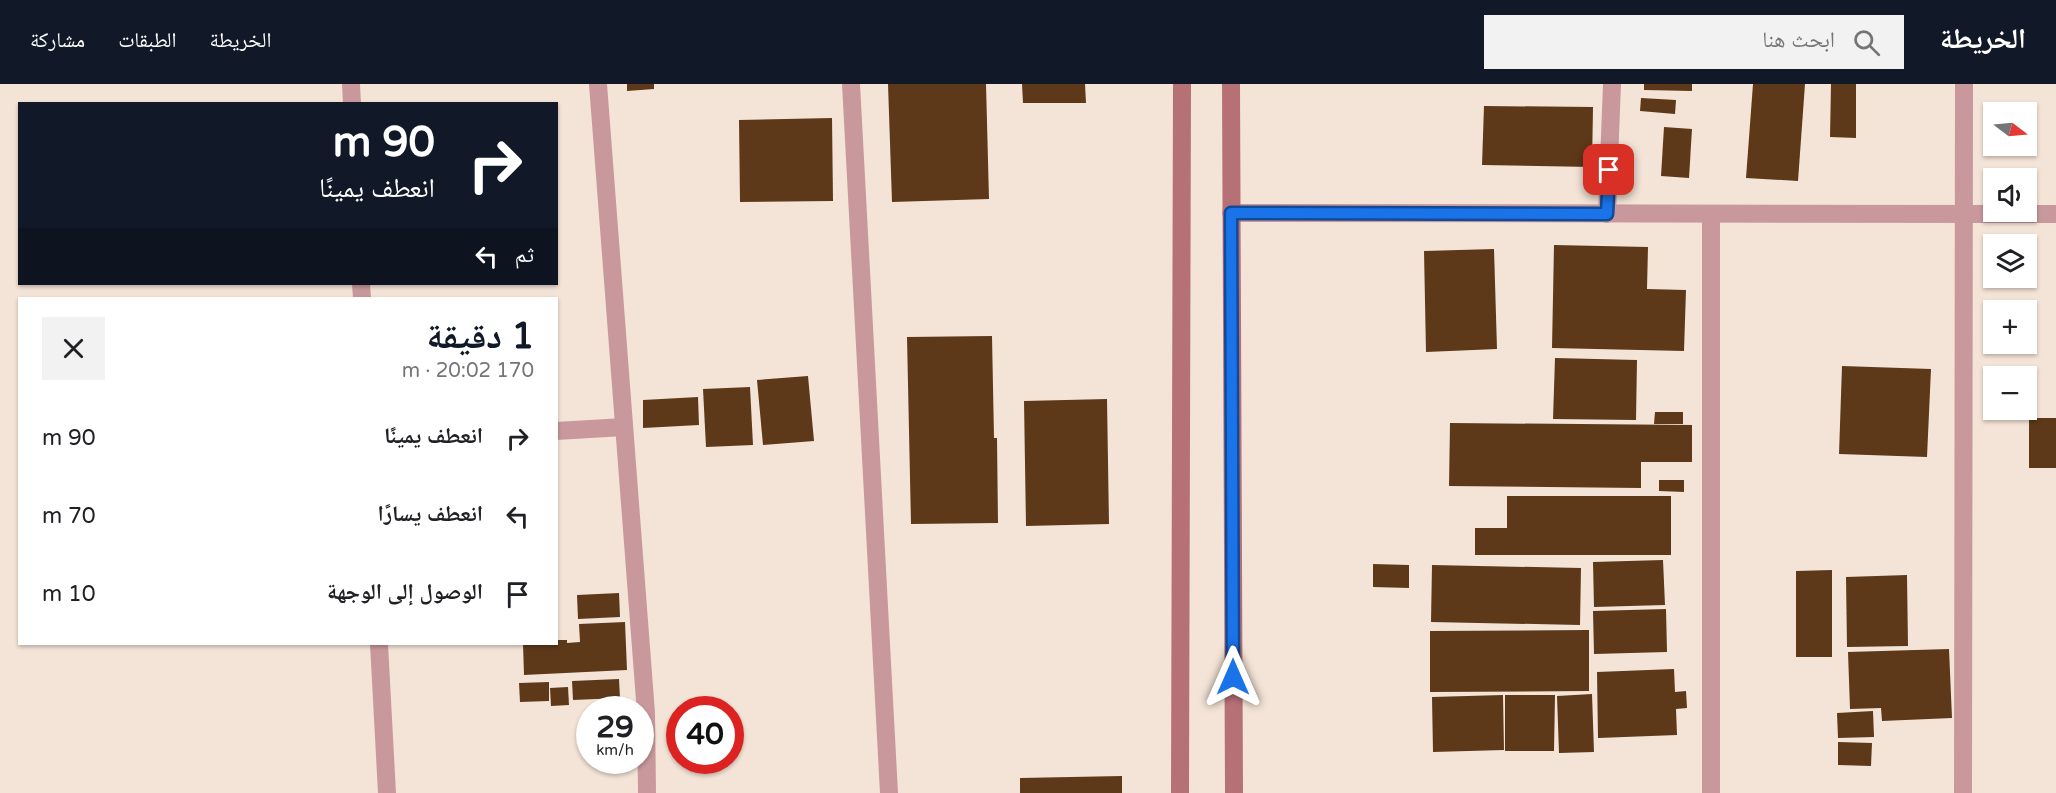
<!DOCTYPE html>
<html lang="ar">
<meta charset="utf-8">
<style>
:root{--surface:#fff;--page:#f2f2f2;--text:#202124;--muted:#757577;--accent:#111827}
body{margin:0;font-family:"Varela Round","Noto Naskh Arabic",sans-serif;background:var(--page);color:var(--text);direction:rtl;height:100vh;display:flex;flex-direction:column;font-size:22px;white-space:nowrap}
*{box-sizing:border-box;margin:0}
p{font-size:20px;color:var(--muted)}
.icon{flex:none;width:33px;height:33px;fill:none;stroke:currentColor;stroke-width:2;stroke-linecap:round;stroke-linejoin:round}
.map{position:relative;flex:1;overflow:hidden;direction:ltr}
.details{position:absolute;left:18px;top:213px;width:540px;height:348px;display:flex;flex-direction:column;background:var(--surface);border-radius:0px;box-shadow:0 2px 4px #0004;direction:rtl}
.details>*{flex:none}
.top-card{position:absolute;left:18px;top:18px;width:540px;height:183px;border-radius:0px;box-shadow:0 2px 4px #0004;direction:rtl;background:#111827;color:#fff;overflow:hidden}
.needle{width:39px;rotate:106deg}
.controls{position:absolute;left:1983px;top:18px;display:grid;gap:12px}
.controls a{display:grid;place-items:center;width:54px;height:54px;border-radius:0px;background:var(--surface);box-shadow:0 2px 4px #0004;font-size:30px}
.speed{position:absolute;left:576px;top:612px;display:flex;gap:12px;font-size:30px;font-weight:700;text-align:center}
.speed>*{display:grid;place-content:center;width:78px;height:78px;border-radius:50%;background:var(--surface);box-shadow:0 2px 4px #0004;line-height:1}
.speed small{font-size:15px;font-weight:400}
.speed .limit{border:9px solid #d22;background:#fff;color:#111}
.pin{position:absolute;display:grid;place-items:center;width:51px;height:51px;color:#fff;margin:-26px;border-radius:12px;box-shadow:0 3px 9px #0006}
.me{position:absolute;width:66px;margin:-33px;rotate:0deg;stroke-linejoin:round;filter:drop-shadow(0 0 4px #0008)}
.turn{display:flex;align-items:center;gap:21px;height:126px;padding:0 24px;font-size:27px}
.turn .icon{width:78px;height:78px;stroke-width:2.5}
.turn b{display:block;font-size:42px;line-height:51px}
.then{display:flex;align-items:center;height:57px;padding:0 24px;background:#0003;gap:12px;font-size:22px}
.round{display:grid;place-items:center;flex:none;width:63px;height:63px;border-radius:0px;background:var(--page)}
.overview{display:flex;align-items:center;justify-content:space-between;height:102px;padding:0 24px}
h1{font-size:36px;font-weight:700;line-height:45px;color:var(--accent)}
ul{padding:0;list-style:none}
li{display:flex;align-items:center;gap:18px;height:78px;padding:0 24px}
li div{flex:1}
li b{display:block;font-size:22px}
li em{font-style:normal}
header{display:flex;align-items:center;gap:36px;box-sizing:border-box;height:84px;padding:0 30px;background:var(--accent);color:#fff}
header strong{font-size:28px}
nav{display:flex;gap:33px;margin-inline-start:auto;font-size:21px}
.search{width:420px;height:54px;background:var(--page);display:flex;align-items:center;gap:15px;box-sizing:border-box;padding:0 21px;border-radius:0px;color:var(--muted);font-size:22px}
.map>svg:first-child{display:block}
.building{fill:#5d3919}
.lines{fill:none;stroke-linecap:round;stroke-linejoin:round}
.street{stroke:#c8989c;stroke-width:18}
.secondary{stroke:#b67177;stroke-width:18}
.route-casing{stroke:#114b97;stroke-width:15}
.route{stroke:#1a73e8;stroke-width:10}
</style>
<header>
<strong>الخريطة</strong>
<div class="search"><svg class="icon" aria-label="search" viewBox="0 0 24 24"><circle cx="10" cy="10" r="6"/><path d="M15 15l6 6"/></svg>ابحث هنا</div>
<nav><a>الخريطة</a><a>الطبقات</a><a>مشاركة</a></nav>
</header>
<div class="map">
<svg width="2056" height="709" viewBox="0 0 2056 709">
<rect width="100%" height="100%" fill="#f4e4d7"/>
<g class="building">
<path d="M627 0H654V5L627 7Z"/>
<path d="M888 0H986L989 115 892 118Z"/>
<path d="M1022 0H1085L1086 19H1023Z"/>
<path d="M1644 0H1692V7L1644 6Z"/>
<path d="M1753 0H1805L1798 97 1746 94Z"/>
<path d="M1831 0H1856V54L1830 53Z"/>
<path d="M1641 14 1676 16 1675 30 1640 27Z"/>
<path d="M1484 22 1593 23 1592 83 1482 81Z"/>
<path d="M832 34 833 117 740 118 739 36Z"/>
<path d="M1664 43 1692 45 1689 94 1661 92Z"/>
<path d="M1554 161 1648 163 1647 205 1686 206 1684 267 1552 264Z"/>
<path d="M1494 165 1497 265 1426 268 1424 167Z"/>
<path d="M992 252 994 354H997L998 439 911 440 907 253Z"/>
<path d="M1555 274 1637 276 1636 336 1553 335Z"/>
<path d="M1842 282 1931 285 1927 373 1839 370Z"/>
<path d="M808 292 814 357 763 361 757 296Z"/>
<path d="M750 303 753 361 706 363 703 305Z"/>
<path d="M698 313 699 341 643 344V316Z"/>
<path d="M1107 315 1109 440 1026 442 1024 317Z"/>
<path d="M1655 328H1683V340H1654Z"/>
<rect x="2029" y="334" width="27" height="50"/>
<path d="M1450 339 1692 341V378H1641V404L1449 402Z"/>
<path d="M1659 396H1684V408L1659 407Z"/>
<path d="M1507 412H1671V471H1475V444H1507Z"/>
<path d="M1663 476 1665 521 1594 523 1593 478Z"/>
<path d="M1373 480 1409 481V504L1373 503Z"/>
<path d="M1432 481 1581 484 1580 541 1431 538Z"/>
<path d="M1832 486V573H1796V487Z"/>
<path d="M1907 491 1908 562 1847 563 1846 493Z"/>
<path d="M619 509 620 533 578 535 577 511Z"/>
<path d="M1666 525 1667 568 1594 570 1593 527Z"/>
<path d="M625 538 627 586 524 591 523 560H556V556H567V559L580 558 579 540Z"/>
<path d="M1589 546V607L1430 608V547Z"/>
<path d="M1949 565 1952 634 1882 637 1881 624 1850 625 1848 568Z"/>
<path d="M1674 585 1675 608 1686 607 1687 624 1676 625 1677 651 1598 654 1597 588Z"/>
<path d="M619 595 620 614 573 616 572 597Z"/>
<path d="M549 598V617L520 618 519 599Z"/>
<path d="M568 603 569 621 551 622 550 604Z"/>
<path d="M1592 610 1594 668 1559 669 1557 612Z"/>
<path d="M1503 611 1504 666 1433 668 1432 613Z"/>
<path d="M1505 611H1555L1554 667H1505Z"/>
<path d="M1873 627 1874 653 1838 654 1837 629Z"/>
<path d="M1838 658 1872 659 1871 682 1838 681Z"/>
<path d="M1122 692V709H1020V694Z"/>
</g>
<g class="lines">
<g class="street">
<path d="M351 0 352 20"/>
<path d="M598 0 646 629 647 709"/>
<path d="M851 0 889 709"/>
<path d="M1231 129 2056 130"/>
<path d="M1607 130 1612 0"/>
<path d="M1711 130V709"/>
<path d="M361 200 362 214"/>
<path d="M556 347 624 343"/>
<path d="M379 560 387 709"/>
<path d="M1963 709 1964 0"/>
</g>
<g class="secondary">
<path d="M1231 0 1234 709"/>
<path d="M1180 709 1182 0"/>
</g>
</g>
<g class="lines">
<defs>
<path id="route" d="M1233 593 1231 129 1607 130 1609 86"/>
</defs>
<use href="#route" class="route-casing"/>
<use href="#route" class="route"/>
</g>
</svg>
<div class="controls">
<a><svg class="needle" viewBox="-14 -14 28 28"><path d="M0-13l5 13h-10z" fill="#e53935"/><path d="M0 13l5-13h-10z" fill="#757577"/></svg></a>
<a><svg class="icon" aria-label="sound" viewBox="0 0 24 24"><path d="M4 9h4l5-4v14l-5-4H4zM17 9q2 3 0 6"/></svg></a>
<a><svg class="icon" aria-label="layers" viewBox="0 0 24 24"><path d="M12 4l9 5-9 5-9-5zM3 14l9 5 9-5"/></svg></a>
<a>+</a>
<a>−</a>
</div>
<div class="speed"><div>29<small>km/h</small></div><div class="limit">40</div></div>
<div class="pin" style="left:1609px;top:86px;background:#d93025"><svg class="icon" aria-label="arrive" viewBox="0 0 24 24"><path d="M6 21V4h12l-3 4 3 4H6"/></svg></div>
<svg class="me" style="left:1233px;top:593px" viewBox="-20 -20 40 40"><path d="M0-17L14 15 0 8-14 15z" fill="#1a73e8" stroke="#fff" stroke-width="4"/></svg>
<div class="top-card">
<div class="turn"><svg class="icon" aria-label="right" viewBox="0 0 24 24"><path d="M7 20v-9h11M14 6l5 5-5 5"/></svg><div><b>90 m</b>انعطف يمينًا</div></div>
<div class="then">ثم<svg class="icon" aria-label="left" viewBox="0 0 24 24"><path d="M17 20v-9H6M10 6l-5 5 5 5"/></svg></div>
</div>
<section class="details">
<div class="overview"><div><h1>1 دقيقة</h1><p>170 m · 20:02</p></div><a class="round"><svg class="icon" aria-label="close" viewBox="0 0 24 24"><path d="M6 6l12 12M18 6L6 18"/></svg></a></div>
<ul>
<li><svg class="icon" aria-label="right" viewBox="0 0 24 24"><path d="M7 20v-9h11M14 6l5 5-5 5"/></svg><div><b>انعطف يمينًا</b></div><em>90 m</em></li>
<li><svg class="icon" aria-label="left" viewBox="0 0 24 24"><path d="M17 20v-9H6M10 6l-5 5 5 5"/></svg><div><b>انعطف يسارًا</b></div><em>70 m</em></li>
<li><svg class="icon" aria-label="arrive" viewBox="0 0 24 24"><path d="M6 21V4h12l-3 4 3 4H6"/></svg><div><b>الوصول إلى الوجهة</b></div><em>10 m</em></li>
</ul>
</section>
</div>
